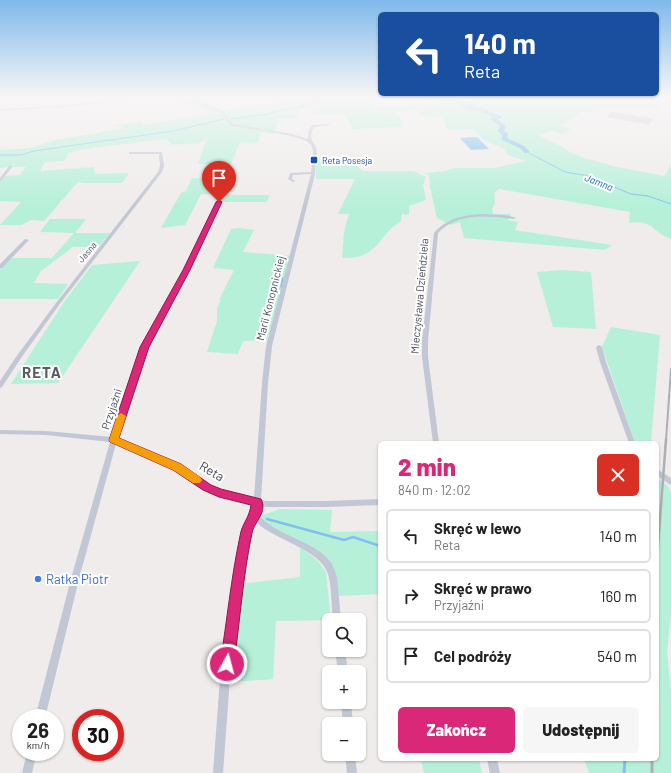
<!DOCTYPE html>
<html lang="pl">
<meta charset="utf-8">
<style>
:root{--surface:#fff;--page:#f6f6f6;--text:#222;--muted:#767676;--line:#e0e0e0;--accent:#db2777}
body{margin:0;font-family:Barlow,sans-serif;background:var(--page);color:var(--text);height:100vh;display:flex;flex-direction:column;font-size:15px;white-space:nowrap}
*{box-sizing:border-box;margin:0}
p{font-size:13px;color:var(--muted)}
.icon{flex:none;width:22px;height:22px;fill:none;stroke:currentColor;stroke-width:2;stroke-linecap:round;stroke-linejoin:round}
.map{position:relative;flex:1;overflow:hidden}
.side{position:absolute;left:378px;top:441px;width:281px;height:320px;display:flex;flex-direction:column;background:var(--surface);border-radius:6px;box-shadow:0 1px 3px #0004}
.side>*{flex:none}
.hud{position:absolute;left:378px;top:12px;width:281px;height:84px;border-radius:6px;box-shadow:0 1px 3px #0004;background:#1a4fa0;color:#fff;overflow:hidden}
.tools{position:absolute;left:322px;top:613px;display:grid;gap:8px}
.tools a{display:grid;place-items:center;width:44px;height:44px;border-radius:6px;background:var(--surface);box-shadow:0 1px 3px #0004;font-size:20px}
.speed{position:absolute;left:12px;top:709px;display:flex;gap:8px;font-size:20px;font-weight:700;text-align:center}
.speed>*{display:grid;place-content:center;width:52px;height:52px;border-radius:50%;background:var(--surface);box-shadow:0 1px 3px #0004;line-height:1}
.speed small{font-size:10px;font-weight:400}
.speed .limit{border:6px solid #d22;background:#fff;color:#111}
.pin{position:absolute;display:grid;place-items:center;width:34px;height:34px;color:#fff;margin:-41px -17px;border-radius:50% 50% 50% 0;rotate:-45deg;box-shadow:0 0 4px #0007}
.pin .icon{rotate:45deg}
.me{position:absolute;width:44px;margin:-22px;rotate:7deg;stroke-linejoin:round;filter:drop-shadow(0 0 3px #0008)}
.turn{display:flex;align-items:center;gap:14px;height:84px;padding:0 20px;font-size:18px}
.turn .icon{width:52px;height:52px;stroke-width:2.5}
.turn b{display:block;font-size:28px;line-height:34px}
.round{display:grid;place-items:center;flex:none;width:42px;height:42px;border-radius:6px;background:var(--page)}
.head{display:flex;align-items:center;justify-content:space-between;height:68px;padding:0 20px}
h1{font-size:24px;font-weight:800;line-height:30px;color:var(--accent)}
.primary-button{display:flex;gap:8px;margin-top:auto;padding:8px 20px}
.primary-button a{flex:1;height:46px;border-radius:6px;background:var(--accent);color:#fff;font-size:16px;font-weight:800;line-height:46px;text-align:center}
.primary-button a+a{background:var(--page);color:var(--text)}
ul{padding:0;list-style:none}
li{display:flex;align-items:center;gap:12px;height:54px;margin:0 8px 6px;padding:0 12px;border:2px solid var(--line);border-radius:6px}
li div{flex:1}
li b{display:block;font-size:15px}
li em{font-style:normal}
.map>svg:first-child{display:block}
.green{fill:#b6f0d9}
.water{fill:#81c0ef}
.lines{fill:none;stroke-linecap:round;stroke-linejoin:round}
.stream-far3{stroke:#81c0ef;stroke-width:1}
.stream-far2{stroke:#81c0ef;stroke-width:1.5}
.stream-far1{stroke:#81c0ef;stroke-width:2.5}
.stream{stroke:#81c0ef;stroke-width:3}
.river{fill:#81c0ef;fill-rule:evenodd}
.building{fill:#cbccd4;stroke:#cfd0d8}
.minor{fill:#c1c7d4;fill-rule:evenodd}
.rail-far2{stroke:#adafb7;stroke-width:2}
.rail-far1{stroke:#adafb7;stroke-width:2.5}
.rail{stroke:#adafb7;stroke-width:3}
.route{fill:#db2777;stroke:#8e194d}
.slow{fill:#f59e0b}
.transit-dot{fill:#1a4fb4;stroke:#fff;stroke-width:1.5}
.shop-dot{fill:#3f7fe0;stroke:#fff;stroke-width:1.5}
.labels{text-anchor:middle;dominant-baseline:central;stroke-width:4;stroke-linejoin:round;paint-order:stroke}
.far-transit-label{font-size:9px;fill:#164399;stroke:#fff;text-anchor:start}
.far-street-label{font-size:9px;fill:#444a5a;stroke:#fff}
.far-water-label{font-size:10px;font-style:italic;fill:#0664aa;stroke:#fff}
.street-label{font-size:11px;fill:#444a5a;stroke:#fff}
.near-street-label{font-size:13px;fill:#444a5a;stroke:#fff}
.near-shop-label{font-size:13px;fill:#366cbe;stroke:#fff;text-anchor:start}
.district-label{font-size:15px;font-weight:bold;letter-spacing:1px;fill:#585a61;stroke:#fff}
</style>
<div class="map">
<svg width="671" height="773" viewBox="0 0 671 773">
<rect width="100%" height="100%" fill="#efeceb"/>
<g class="green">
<path d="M180 97H197L220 110 271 105 302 97H366L372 106H395L430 104 424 97H655L664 103 659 108H604L589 113 581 112 560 126 571 129 563 134 550 131 538 135 559 145 570 152 584 158 617 167 664 176 671 165V239C651 232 654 219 629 223L630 212 499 189 494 193 495 203 492 209 493 214H511L508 220 518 222 515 230 612 245 605 250 464 238 460 222 451 225 437 218 430 187 429 176 426 173 445 171 454 168H494L526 161 508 155 505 149 484 140 473 129 448 130 441 117H429L426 119 418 112V109L395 112 402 121 403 127 353 129 344 115 313 114V107L298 110 297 119H279L274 134 260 132 258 143 240 142 231 164H198L207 139 199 143 171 145 170 142 166 139 84 149 69 153 64 161 45 162 40 171 94 167 95 174 129 173 122 183H84L78 182 44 221 31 220 22 225H0L21 202 0 201V182L5 176 20 175 26 167H12L15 163 9 167 0 168V150L31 148 56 140 125 128 115 125 142 122 143 125 209 114 194 105 182 102Z"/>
<path d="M316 159H358L359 169 364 171H413L426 177 423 185 426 200 409 206V215L402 214 401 221C378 235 378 260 342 258L344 232 349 214H338L355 179H316Z"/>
<path d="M192 178H225L216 194H201L185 225 161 228 181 193 186 191Z"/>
<path d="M224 195H270L267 202H221Z"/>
<path d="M50 219H86L75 233H110L98 247H73L41 271 34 283 68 284 58 299H0V269L12 258H52L74 233 40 232Z"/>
<path d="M240 228 254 230 243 252 293 256 267 340 243 341 238 354 207 352 217 321V308L221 300H219L234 270 213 268 231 229Z"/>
<path d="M140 261 58 383 11 384 64 302 92 265Z"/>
<path d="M562 270 591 272 596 329 553 327 537 272Z"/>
<path d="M611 327 660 335 651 443H635L602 347Z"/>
<path d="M657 478 668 486 671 493V613L667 652 671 692V773H589L584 759H657Z"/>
<path d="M280 509 332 510 330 532 380 531V594L338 596 331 564 264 524 260 516Z"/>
<path d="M300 547 318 561 326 572 331 620 276 621 273 679 233 682 235 633 240 584 300 577Z"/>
<path d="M421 759H479L482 773H424Z"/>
</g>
<path class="water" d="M477 137 489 149 471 150 460 138Z"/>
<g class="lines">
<g class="stream-far3">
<path d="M458 102 463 106"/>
<path d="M471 103 474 102"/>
<path d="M309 105 329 97"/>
<path d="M231 119 262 115 307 105"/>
<path d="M525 153 527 152 565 172 589 176 597 182 612 186 631 194 648 196 671 204"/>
<path d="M0 155H21L34 151 173 131 224 119"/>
</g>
<path class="stream-far2" d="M281 287 283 278"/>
<path class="stream-far1" d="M267 519 344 540 353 537 380 546"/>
<path class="stream" d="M624 773 625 759"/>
<path class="river" d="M445 97 473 102 476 105 475 106 469 107 482 108 501 116V118L497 119 506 126 504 131 508 134 507 138 524 146 530 152 525 153 520 148 502 140V135L498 131 500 126 490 119 494 117 479 111 467 110 460 106 466 104 443 101Z"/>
</g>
<path class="building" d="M612 112 654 119 649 124 607 117Z"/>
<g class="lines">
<g class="minor">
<path d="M128 97H138L69 107 0 111V109L69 105Z"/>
<path d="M188 97H192L204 104 222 110 233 124 292 134 308 139V132L312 125 329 124 330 125 314 127C307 141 315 140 317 151 317 158 315 167 315 174L272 346 268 383 261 500 266 501H326L380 499V505L326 507H266L260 505 259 516C268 524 277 530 288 535 302 542 319 548 329 560 333 564 335 571 337 577L341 620H333C331 605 332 588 328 574 320 549 274 540 256 522L251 530 244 563 230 678 223 773H213L220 678 236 563 243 529 251 516 253 504 204 490 175 469 116 444 80 575 45 718H35L72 575 110 442 46 435 0 434V430L46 431 112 437 141 347 185 270 217 202 225 180 232 169H234L235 170 229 180 221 202 189 270 147 347 118 439 179 465 210 486 254 498 262 383 266 346 311 174 293 175 292 179 295 181 293 182 288 179 290 173 311 172C312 164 315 152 311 145 306 135 244 128 231 126L220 112 202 106Z"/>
<rect x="669" y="102" width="2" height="2"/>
<path d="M129 152H162L164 166 162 172 59 305 21 358 2 387 0 388V381L16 357 56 303 158 172 160 166 159 154H129Z"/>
<path d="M10 165 13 166 1 181H0V178Z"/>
<path d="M483 214C493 215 507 214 516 218L514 219C487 216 459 212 438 233L428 341V357L439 443H433L422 357V341L434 233C447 218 464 215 483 214Z"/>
<path d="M25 239 29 240 2 268H0V264Z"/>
<path d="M599 345 602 347 606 362 635 443H629L600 362 596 347Z"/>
<path d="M657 469 671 478V485L657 476Z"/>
<path d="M335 650H345L348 672H338Z"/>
<path d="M341 702H351L353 724H343Z"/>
<path d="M27 752H37L32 773H22Z"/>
<path d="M345 754H355L357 773H347Z"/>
<path d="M487 759H497L500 773H490Z"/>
</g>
<path class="rail-far2" d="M666 440 671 369"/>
<path class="rail-far1" d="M657 560 666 439"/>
<path class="rail" d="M652 759V773"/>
</g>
<linearGradient id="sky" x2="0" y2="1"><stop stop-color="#7fb9eb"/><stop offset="0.47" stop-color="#f8f6f6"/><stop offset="1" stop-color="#f8f6f6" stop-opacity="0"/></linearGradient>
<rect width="671" height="206" fill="url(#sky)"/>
<path class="route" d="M219 200 222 202 190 270 149 347 119 438 181 464 211 485 221 489 261 499C268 512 254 522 252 533 243 576 240 620 234 664L232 668 227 670 222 668 220 664C227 621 231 578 240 536 242 523 249 519 251 505L219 497 203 490 173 470 110 442 109 440 140 347 183 270 216 202Z"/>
<path class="slow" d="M121 413 126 416 119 438 181 464 200 477 202 480 200 483H193L173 470 110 442 109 440 117 416Z"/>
<rect class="transit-dot" x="310" y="156" width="8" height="8" rx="2"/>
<circle class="shop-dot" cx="38" cy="579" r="4"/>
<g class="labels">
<g class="far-transit-label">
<text x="322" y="160">Reta Posesja</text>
</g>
<g class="far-street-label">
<text transform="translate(87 252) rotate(-50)">Jasna</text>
</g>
<g class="far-water-label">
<text transform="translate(599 182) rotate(22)">Jamna</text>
</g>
<g class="street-label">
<text transform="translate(419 296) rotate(-85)">Mieczysława Dzieńdziela</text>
<text transform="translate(270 298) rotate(-76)">Marii Konopnickiej</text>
<text transform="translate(111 409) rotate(-72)">Przyjaźni</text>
</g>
<g class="near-street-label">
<text transform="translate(212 471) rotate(30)">Reta</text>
</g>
<g class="near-shop-label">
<text x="46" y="579">Ratka Piotr</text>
</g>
<g class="district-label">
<text x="42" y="372">RETA</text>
</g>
</g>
</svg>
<div class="tools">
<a><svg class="icon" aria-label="search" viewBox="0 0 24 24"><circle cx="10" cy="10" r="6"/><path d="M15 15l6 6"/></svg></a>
<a>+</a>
<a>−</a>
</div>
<div class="speed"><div>26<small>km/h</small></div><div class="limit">30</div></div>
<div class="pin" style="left:219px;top:202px;background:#d93025"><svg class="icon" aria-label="arrive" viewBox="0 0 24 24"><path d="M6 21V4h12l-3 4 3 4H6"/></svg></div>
<svg class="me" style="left:227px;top:664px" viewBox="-20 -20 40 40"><circle r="17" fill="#db2777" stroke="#fff" stroke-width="3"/><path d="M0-11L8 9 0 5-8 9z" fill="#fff"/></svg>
<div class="hud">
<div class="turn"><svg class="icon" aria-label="left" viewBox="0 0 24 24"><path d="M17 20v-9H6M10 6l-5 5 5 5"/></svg><div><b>140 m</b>Reta</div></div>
</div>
<section class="side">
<div class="head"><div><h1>2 min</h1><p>840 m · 12:02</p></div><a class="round" style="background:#d93025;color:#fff"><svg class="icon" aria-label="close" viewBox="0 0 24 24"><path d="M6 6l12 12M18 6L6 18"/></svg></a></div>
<ul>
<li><svg class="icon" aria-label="left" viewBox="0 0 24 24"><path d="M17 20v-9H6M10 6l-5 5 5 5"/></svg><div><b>Skręć w lewo</b><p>Reta</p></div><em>140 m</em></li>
<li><svg class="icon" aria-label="right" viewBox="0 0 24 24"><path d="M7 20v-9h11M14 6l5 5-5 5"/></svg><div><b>Skręć w prawo</b><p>Przyjaźni</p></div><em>160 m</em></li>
<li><svg class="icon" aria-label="arrive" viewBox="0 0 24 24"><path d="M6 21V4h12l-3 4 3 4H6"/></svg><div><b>Cel podróży</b></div><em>540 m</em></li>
</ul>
<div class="primary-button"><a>Zakończ</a><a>Udostępnij</a></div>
</section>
</div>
